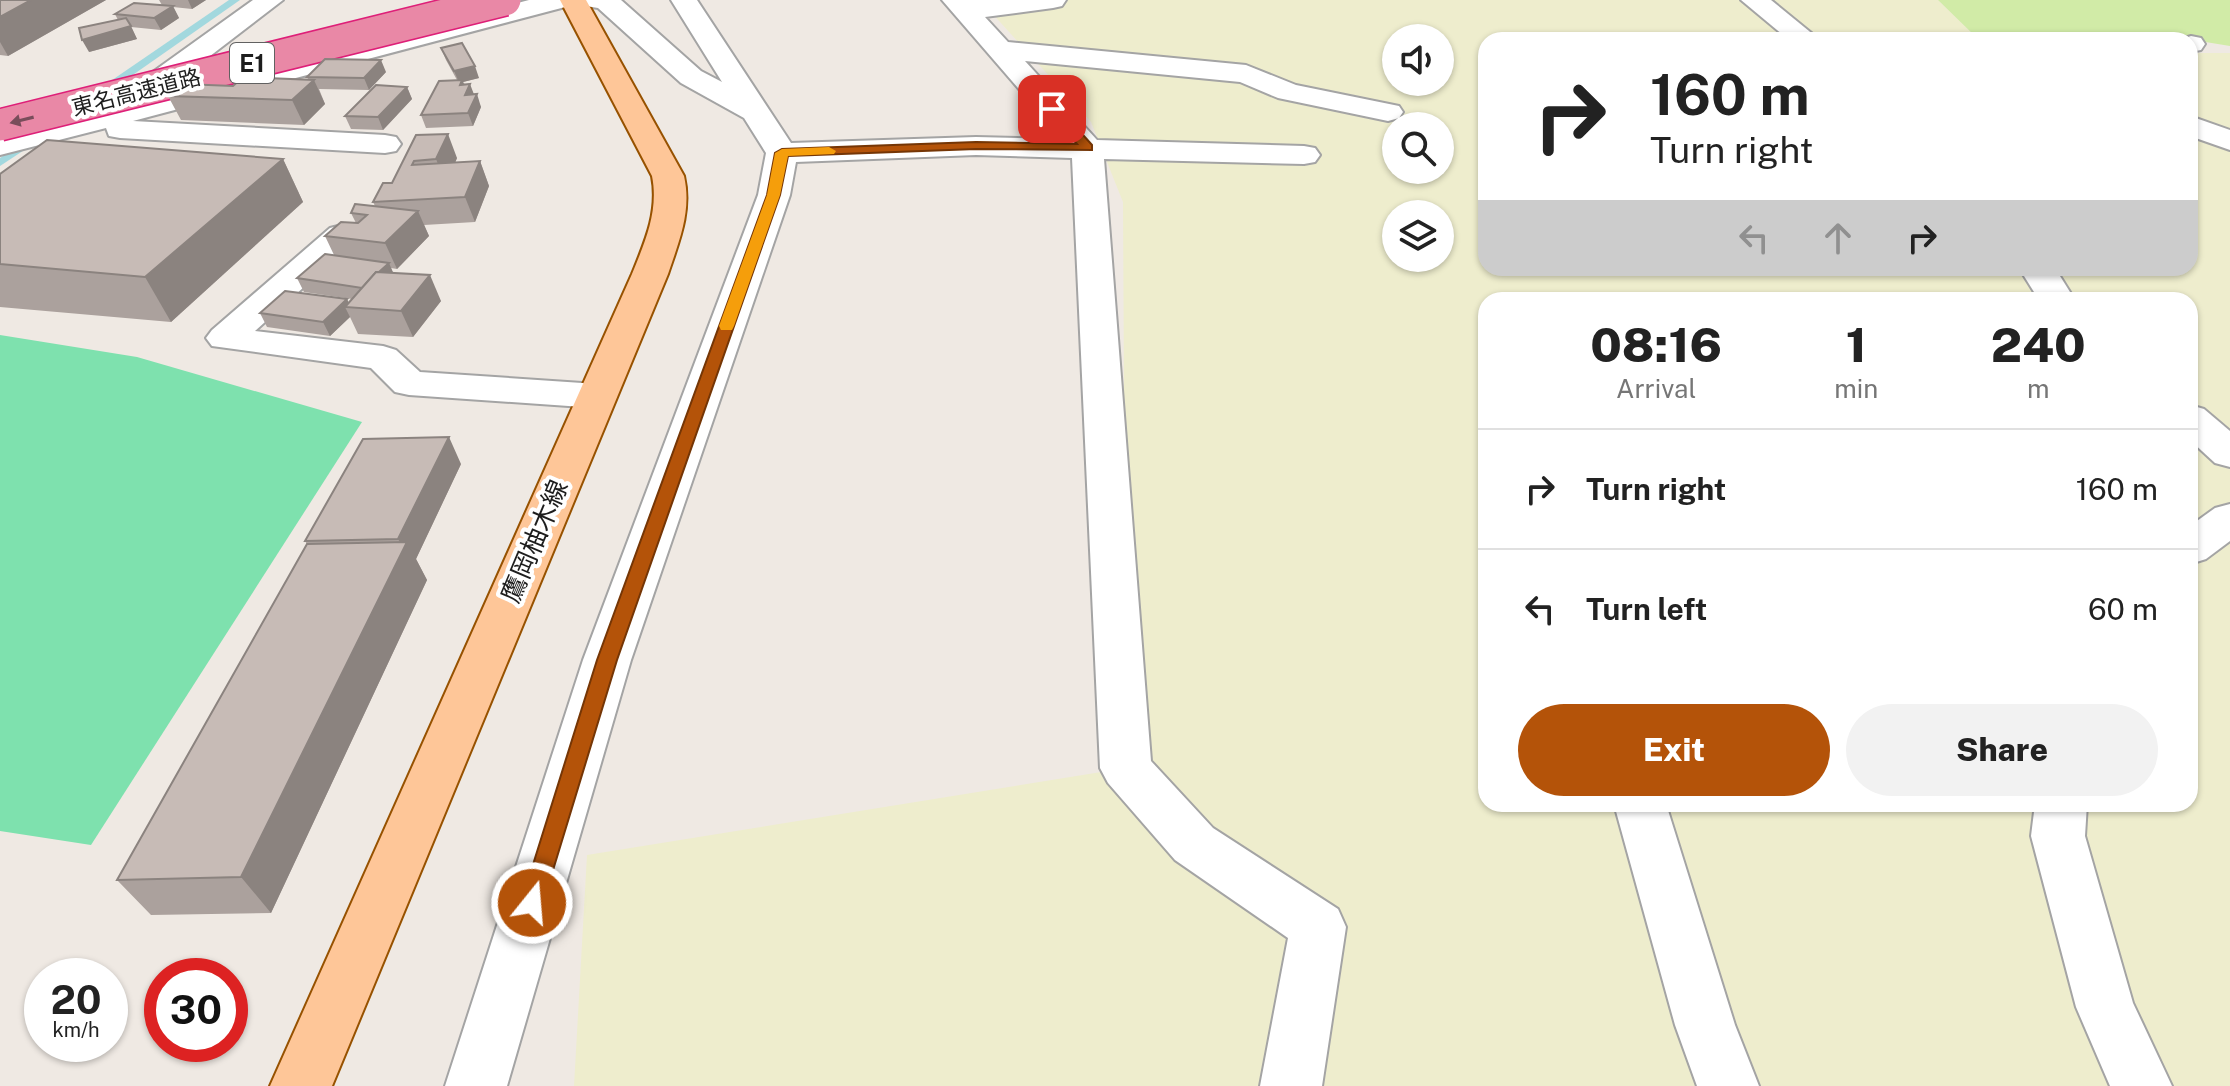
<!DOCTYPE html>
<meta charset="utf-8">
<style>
:root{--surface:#fff;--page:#f2f2f2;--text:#222;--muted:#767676;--line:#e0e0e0;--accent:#b45309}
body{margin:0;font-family:"Public Sans","Noto Sans JP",sans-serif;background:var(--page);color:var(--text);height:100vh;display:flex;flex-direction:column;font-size:30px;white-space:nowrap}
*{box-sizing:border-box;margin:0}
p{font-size:26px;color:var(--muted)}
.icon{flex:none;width:44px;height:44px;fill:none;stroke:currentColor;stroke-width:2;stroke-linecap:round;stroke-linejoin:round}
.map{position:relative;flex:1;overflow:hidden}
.side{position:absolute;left:1478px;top:292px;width:720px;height:520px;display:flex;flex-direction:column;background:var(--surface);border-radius:24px;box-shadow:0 2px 6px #0004}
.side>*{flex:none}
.hud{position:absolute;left:1478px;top:32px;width:720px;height:244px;border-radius:24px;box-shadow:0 2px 6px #0004;background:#fff;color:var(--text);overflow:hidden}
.controls{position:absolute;left:1382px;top:24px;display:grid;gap:16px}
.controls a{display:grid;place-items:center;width:72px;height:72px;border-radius:50%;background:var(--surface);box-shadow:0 2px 6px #0004;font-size:40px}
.speed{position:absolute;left:24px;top:958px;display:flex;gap:16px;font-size:40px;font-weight:700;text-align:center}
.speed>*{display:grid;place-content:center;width:104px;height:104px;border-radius:50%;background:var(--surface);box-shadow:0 2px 6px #0004;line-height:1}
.speed small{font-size:20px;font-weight:400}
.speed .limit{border:12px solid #d22;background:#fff;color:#111}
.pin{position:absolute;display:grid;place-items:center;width:68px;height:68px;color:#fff;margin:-34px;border-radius:16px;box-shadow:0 4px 12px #0006}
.me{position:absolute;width:88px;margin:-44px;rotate:17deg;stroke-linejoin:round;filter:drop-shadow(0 0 6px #0008)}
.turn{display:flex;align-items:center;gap:28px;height:168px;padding:0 40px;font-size:36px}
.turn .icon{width:104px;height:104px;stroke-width:2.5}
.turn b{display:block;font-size:56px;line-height:68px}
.lanes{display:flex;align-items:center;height:76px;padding:0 40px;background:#0003;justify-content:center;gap:40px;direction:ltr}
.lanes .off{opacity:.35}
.eta{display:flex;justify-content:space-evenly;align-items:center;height:136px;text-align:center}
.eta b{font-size:48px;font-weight:800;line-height:56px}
.button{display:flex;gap:16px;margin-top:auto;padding:16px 40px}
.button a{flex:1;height:92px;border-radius:48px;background:var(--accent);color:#fff;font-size:32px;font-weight:800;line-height:92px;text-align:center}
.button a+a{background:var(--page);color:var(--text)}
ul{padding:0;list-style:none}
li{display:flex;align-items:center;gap:24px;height:120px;padding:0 40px;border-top:2px solid var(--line)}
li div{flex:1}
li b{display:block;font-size:30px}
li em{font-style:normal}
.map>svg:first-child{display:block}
.farmland{fill:#eeedcd;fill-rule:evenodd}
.grass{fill:#d1eba7}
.pitch{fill:#7ee1ae}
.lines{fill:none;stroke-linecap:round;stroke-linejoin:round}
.stream{fill:#a2d8de;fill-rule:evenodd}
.minor-casing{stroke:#a4a4a4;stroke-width:4}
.major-casing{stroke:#975200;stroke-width:4}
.minor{fill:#fff;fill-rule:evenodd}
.major{fill:#fec698;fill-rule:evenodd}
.highway-bridge-casing{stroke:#de1f78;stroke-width:34;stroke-linecap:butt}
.highway-bridge{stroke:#e988a6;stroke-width:31}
.wall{fill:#aba19d}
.shaded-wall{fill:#8b837f}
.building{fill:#c7bbb6;stroke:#8b837f;stroke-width:2}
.oneway{fill:#794d5b}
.route{fill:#b45309;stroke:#753606;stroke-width:2}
.slow{fill:#f59e0b}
.labels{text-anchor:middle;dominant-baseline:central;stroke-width:8;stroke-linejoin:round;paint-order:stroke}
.far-street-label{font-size:22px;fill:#1d1d1d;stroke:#fff}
.shield{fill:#fff;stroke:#616161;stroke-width:2}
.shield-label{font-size:24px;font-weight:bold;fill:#1d1d1d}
.street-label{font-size:26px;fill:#1d1d1d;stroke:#fff}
</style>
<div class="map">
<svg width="2230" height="1086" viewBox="0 0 2230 1086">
<rect width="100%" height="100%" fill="#efe9e3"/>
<path class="farmland" d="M980 0H1938L1979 40H1486V268H2190V53H2230V1086H574L587 855 1126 768 1123 202 1091 122ZM1396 38H1440V82H1396ZM1396 126H1440V170H1396ZM1396 214H1440V258H1396ZM1486 300H2190V804H1486Z"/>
<path class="grass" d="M1938 0H2230V46L2181 38 1979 40Z"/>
<path class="pitch" d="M0 335 137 357 362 422 91 845 0 831Z"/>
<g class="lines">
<g class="stream">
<path d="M229 0H240L107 93H99V89Z"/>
<path d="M31 137 41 139 0 166V158Z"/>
</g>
<defs>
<g id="minor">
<path d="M253 0H283L158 96 529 0H573L569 6 133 121 385 135 396 137 401 144 396 151 385 153 120 138 109 136 106 128 0 155V137L122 105 118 100 122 94Z"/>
<path d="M582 0H621L701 71 722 82 671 0H697L791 143 976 137 1062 139 942 0H1066L1062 6 1053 8 985 17 1008 42 1246 65 1296 85 1399 106 1403 112 1399 118 1388 121 1278 98 1240 82 1025 61 1097 140 1304 146 1315 148 1320 155 1315 162 1304 164 1104 159 1151 761 1213 828 1338 909 1346 927 1322 1086H1260L1288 938 1175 860 1108 783 1100 768 1072 158 976 155 796 162 790 195 631 660 507 1086H445L583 660 758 195 766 153 744 118 681 83 598 8 586 6Z"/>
<path d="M1741 0H1771L1820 40H1789Z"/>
<path d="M2191 36 2201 38 2205 44 2201 50 2190 52V40H2179Z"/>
<path d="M2190 116 2230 130V150L2190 136Z"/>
<path d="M342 225 354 228 359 235 354 242 255 331 383 346 396 350 420 372 597 384 611 387 617 396 611 405 597 408 409 395 395 392 371 368 212 346 206 338 212 330 330 228Z"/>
<path d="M2019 268H2055L2075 300H2039Z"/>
<path d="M2190 405 2204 409 2230 431V467L2215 463 2190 440Z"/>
<path d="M2230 504V541L2206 559 2190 564V526L2215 508Z"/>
<path d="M1614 804H1666L1735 1025 1759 1086H1697L1675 1025Z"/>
<path d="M2035 804H2087L2085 836 2133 1003 2172 1086H2110L2076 1007 2031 836Z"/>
</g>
<path id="major" d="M560 0H586L684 176C692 211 679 241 668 274L332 1086H270L632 274C645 242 659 211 652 176Z"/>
</defs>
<use href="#minor" class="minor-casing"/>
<use href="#major" class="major-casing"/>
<use href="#minor" class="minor"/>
<use href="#major" class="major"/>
<defs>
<path id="highway-bridge" d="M0 125 505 0"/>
</defs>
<use href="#highway-bridge" class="highway-bridge-casing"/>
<use href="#highway-bridge" class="highway-bridge"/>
</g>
<g class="wall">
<path d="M0 0H106L8 56 0 55Z"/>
<path d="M157 0H206L192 9 173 7 179 18 161 30 131 27 137 39 89 52 118 20 115 14 162 5 159 0Z"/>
<path d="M441 48 479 78 463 82 474 94 481 107 473 126 426 128 421 115 457 80 446 60Z"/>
<path d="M386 72 369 90 319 89 325 104 304 125 181 120 168 96 308 79 307 77Z"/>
<path d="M407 87 412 99 383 130 351 129 345 116Z"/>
<path d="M416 135 457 158 455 163 480 161 489 186 475 222 424 225 429 236 397 269 391 268 393 273 441 301 413 337 358 334 350 317 330 336 267 327 260 313 347 299 349 303 352 299 304 292 297 278 334 255 325 236 356 223 351 213 375 206 373 202 392 183Z"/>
<path d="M283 159 303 202 171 322 0 307V174Z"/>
<path d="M461 464 416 559 427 580 271 913 151 915 117 880 307 544 305 541Z"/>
</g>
<g class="shaded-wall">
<path d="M31 0H106L8 56 0 42V17Z"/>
<path d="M188 0H206L192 9Z"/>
<path d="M173 6 179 18 161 30 154 18Z"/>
<path d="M131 26 137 39 89 52 82 40Z"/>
<path d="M381 60 386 72 369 90 364 78Z"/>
<path d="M475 66 479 78 463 82 467 92 470 84 475 97 470 107 454 71Z"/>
<path d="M314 80 325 104 304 125 292 100Z"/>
<path d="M407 87 412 99 383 130 378 117Z"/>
<path d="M477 94 481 107 473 126 468 113Z"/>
<path d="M448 134 457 158 446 184 436 159Z"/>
<path d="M283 159 303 202 171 322 145 277Z"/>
<path d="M480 161 489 186 475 222 465 197Z"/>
<path d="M418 211 429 236 397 269 385 243Z"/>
<path d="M389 263 395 277 362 288Z"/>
<path d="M430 275 441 301 413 337 401 311Z"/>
<path d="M347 299 351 308 345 307 350 317 330 336 323 322Z"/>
<path d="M449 437 461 464 416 559 427 580 271 913 241 877 404 549 398 539Z"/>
</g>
<g class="building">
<path d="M0 0H31L0 17Z"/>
<path d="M134 3 173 6 154 18 115 14Z"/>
<path d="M126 18 131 26 82 40 79 28Z"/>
<path d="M462 43 475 66 454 71 441 48Z"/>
<path d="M325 59 381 60 364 78 307 77Z"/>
<path d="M243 77 314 80 292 100 168 96 183 84 233 86Z"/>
<path d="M462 80 460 85 470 84 465 95 477 94 468 113 421 115 439 81Z"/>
<path d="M376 85 407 87 378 117 345 116Z"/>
<path d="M448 134 436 159 414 161 412 165 480 161 465 197 373 202 383 183H392L416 135Z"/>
<path d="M47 140 283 159 145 277 0 264V174Z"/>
<path d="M355 204 418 211 385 243 325 236 341 222 358 223 367 215 351 213Z"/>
<path d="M325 254 389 263 379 272H376L362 288 297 278Z"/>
<path d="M376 272 430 275 401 311 345 307Z"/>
<path d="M285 291 347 299 323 322 260 313Z"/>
<path d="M449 437 398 539 305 541 363 439Z"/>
<path d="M407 542 241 877 117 880 307 544Z"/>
</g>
<defs><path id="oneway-solid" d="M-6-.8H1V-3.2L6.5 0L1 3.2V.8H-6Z" transform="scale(2)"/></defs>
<use class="oneway" href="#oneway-solid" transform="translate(22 120) rotate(166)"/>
<path class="route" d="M1048 106H1057L1092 145V150L976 149 788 156 780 195 617 660 543 903 540 911 532 914 524 911 521 903 597 660 767 195 775 153 782 149 976 142 1077 144 1048 111Z"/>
<path class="slow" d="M829 147 836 151 834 154 788 156 780 195 734 326 732 330H721L719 326 767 195 775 153 782 149Z"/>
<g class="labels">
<g class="far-street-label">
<text transform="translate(136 92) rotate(-14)">東名高速道路</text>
</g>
<rect class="shield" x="230" y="43" width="44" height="40" rx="6"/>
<g class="shield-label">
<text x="252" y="63">E1</text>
</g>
<g class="street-label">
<text transform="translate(534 541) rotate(-67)">鷹岡柚木線</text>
</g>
</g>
</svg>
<div class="controls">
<a><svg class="icon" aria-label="sound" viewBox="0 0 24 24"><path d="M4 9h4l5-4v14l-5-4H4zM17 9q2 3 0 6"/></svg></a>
<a><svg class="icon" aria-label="search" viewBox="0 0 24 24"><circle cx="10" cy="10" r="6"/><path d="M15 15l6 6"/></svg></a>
<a><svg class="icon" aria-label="layers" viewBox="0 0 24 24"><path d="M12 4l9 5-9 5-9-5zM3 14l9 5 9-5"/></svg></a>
</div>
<div class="speed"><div>20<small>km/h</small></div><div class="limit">30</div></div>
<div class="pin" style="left:1052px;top:109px;background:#d93025"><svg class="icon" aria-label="arrive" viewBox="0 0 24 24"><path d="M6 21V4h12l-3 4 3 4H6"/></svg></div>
<svg class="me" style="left:532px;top:903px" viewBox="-20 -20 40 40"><circle r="17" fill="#b45309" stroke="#fff" stroke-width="3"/><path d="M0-11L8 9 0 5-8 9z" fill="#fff"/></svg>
<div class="hud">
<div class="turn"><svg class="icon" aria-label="right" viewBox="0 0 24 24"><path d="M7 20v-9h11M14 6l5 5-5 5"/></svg><div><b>160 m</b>Turn right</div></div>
<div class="lanes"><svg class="icon off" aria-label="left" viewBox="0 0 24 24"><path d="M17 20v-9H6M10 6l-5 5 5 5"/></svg><svg class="icon off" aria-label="ahead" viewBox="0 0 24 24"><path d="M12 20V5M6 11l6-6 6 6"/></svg><svg class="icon" aria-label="right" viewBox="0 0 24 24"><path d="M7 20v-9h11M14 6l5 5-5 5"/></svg></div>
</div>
<section class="side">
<div class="eta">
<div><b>08:16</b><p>Arrival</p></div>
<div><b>1</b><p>min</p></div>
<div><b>240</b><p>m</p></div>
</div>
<ul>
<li><svg class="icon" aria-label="right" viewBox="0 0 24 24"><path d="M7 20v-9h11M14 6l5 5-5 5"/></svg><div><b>Turn right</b></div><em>160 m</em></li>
<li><svg class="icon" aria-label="left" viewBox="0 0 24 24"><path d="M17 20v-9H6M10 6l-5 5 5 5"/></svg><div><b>Turn left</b></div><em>60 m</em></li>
</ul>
<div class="button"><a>Exit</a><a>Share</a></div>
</section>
</div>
